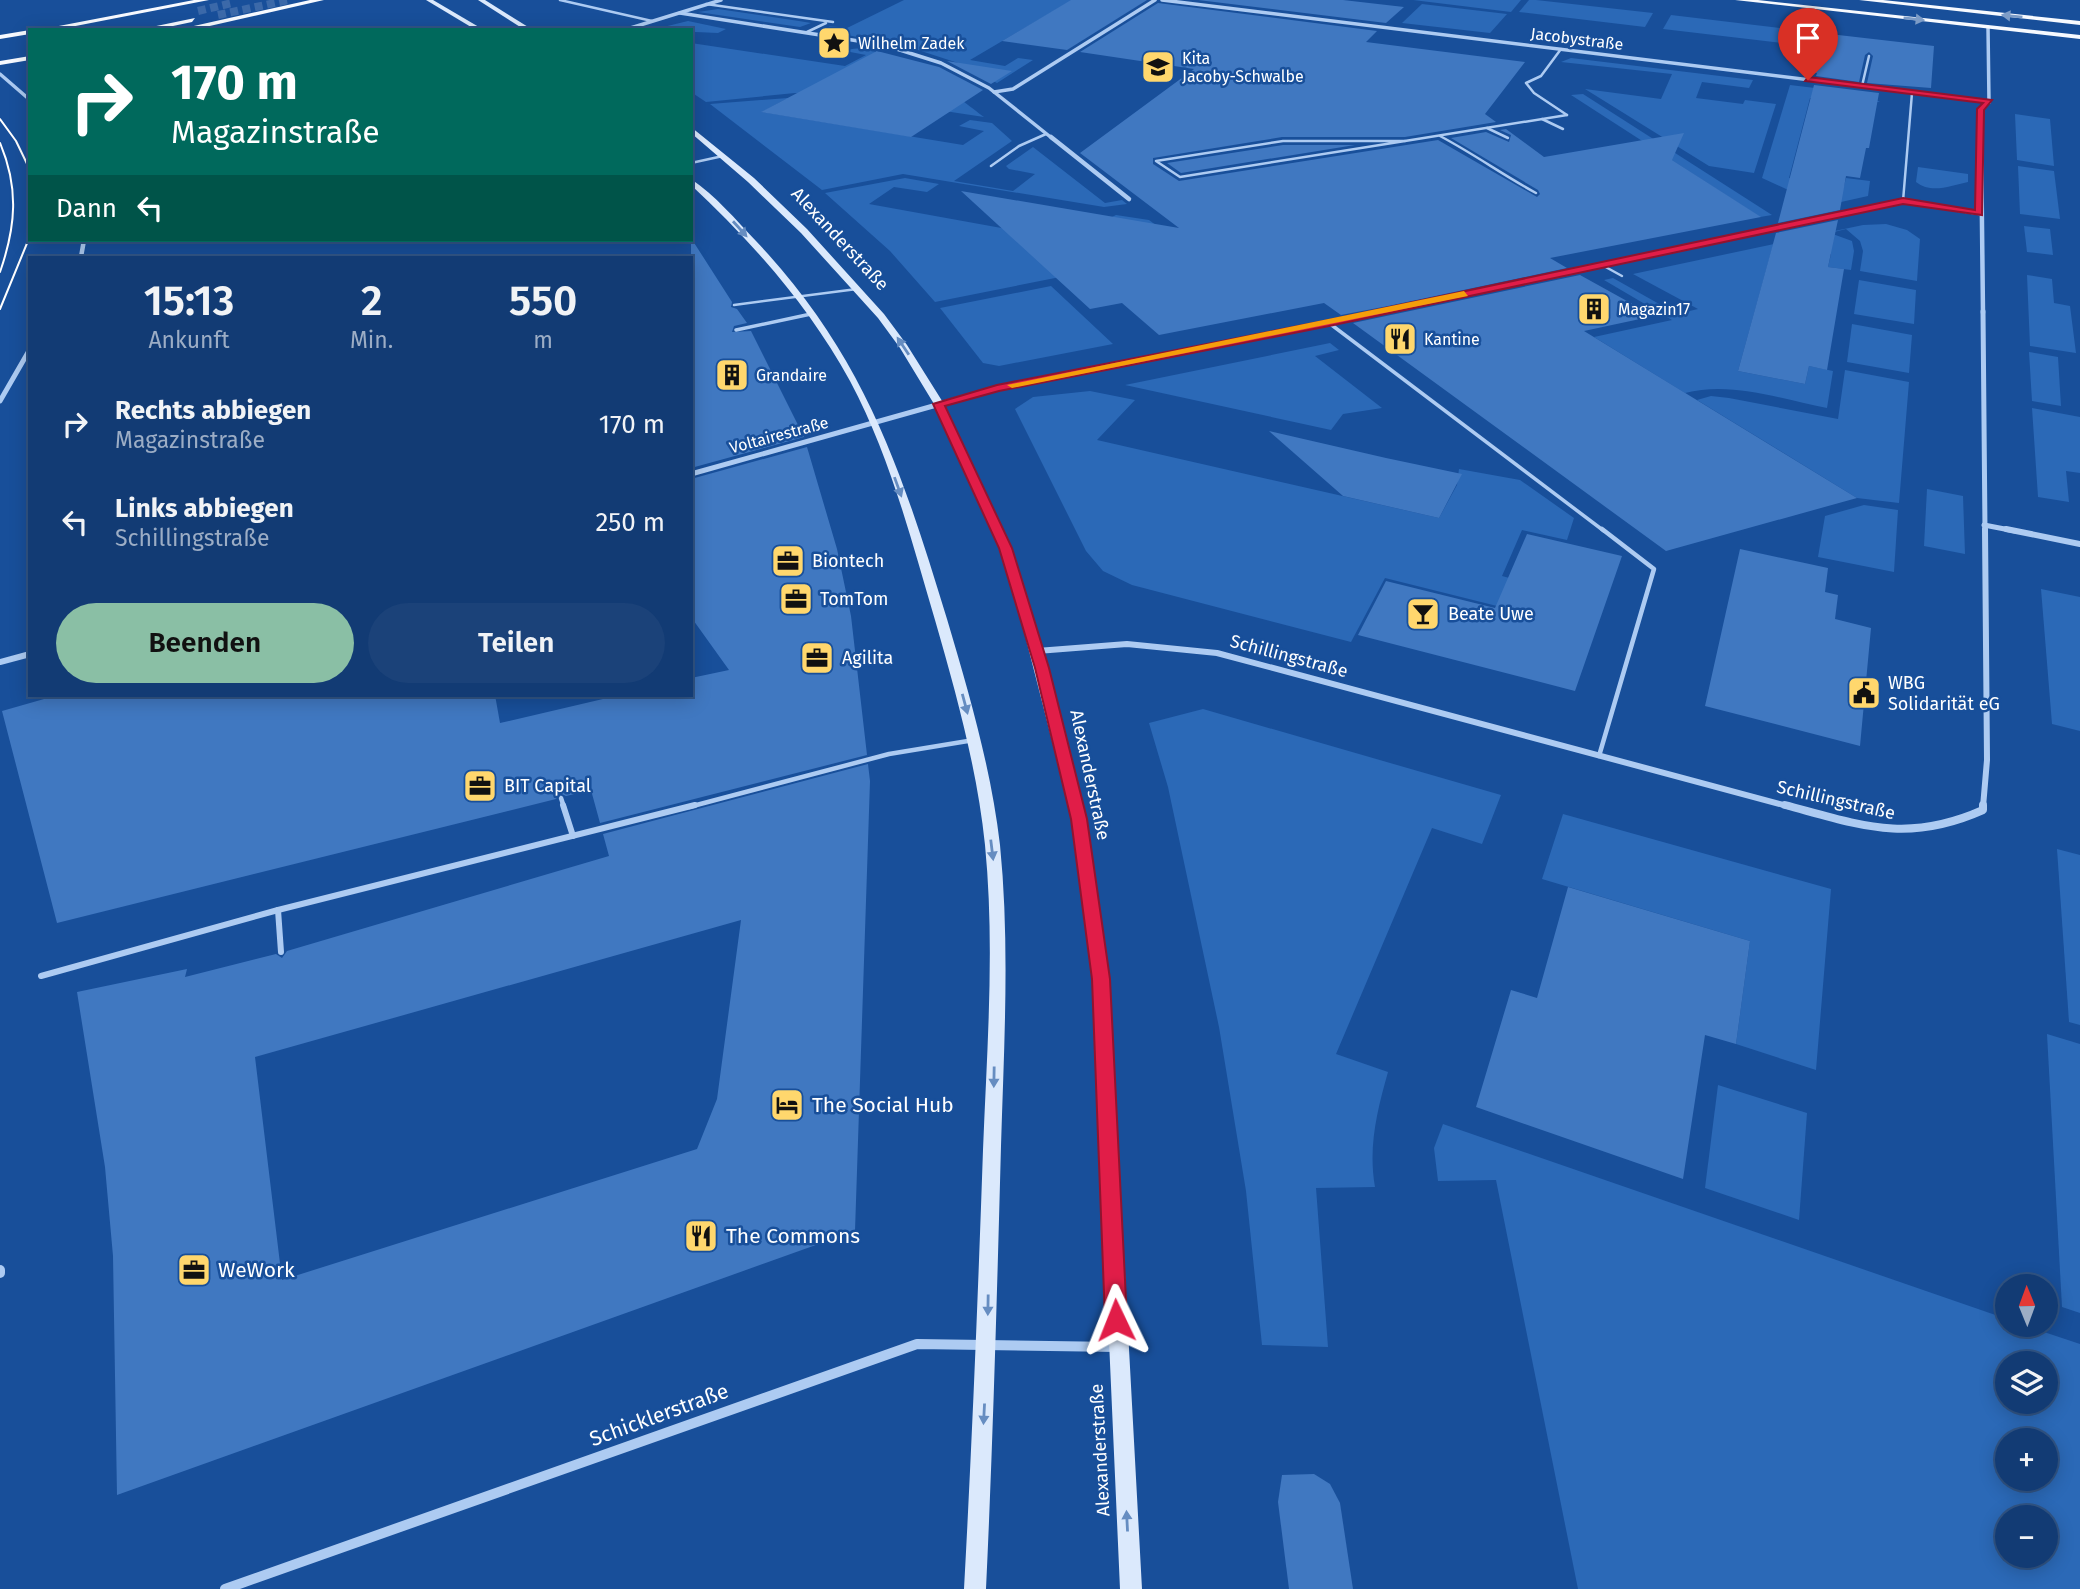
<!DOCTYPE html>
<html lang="de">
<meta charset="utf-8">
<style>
:root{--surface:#123b74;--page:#1b4279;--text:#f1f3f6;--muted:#9cadc5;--line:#315586;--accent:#8abfa5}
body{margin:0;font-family:"Fira Sans",sans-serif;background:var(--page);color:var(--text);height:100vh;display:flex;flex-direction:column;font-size:26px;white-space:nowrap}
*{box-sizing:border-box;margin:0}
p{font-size:23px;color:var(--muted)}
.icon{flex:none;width:38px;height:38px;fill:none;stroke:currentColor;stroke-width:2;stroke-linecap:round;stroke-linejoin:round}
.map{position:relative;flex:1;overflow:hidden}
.details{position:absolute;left:28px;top:256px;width:665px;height:441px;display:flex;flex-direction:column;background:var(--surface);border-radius:0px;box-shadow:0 4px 18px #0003,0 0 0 2px var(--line)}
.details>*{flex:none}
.banner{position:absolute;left:28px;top:28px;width:665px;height:214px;border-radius:0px;box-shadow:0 4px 18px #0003,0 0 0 2px var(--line);background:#00695c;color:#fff;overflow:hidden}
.needle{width:46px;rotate:359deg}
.buttons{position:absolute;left:1995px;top:1274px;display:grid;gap:14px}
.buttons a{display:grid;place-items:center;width:63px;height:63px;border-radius:50%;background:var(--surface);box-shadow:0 4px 18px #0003,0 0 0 2px var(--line);font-size:35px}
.pin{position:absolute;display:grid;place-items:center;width:60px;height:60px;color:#fff;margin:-72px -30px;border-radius:50% 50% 50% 0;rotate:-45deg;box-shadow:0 0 7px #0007}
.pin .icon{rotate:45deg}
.me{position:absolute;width:77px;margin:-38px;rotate:358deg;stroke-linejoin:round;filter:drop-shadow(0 0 5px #0008)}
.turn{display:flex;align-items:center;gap:24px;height:147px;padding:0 28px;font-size:32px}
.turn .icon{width:91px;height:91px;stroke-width:2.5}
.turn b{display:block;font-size:49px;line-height:60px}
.then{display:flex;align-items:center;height:66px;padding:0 28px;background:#0003;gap:14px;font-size:26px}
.eta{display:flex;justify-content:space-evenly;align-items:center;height:119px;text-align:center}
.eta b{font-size:42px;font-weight:600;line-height:49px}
.cta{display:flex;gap:14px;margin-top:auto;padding:14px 28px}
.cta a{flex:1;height:80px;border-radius:42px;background:var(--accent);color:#111;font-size:28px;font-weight:600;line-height:80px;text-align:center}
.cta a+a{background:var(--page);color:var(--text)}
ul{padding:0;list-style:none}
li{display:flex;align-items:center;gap:21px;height:98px;padding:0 28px}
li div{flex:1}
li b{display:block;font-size:26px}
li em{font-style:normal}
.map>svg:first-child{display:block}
.green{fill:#2b69b7;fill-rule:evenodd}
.building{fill:#4078c1;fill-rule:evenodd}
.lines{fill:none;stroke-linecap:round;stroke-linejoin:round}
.primary-tunnel{stroke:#3b69a9;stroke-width:8;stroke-dasharray:8 4.5;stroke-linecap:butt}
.lane-far3{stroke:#adcbf2;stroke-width:2.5}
.lane-far2{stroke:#adcbf2;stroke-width:3.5}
.lane-far1{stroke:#adcbf2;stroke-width:4.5}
.lane{stroke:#adcbf2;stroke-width:6}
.street-far5{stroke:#adcbf2;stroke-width:3.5}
.street-far4{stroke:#adcbf2;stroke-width:4.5}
.street-far3{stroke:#adcbf2;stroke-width:5}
.street-far2{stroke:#adcbf2;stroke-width:6}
.street-far1{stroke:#adcbf2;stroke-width:8}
.street{stroke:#adcbf2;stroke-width:10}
.secondary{fill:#dbe9fc;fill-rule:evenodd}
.primary{fill:#f7faff;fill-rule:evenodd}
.tram{stroke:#fff;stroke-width:2}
.oneway{fill:#7c9cc7}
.oneway2{fill:#668dc1}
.route{fill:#e11d48;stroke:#92132f;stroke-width:2}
.slow{fill:#f59e0b}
.labels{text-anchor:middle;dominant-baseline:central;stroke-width:5;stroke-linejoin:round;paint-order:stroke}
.far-street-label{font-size:16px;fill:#fff;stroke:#184f9a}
.far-poi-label{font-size:16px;fill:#fff;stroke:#184f9a;text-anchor:start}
.street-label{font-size:18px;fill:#fff;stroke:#184f9a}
.poi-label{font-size:18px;fill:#fff;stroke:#184f9a;text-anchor:start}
.near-poi-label{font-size:21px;fill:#fff;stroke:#184f9a;text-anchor:start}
.near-street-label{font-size:21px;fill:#fff;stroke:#184f9a}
</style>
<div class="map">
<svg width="2080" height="1589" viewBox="0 0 2080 1589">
<rect width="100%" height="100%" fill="#184f9a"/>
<g class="green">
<path d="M904 0H1070L1123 6 1067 3 970 60 1005 66 1018 58 1033 60 997 83 958 63 918 50 824 30 830 26 847 28Z"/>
<path d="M1413 0H1521L1511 12Z"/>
<path d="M1529 0H1536L1653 13 1645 27 1519 12Z"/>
<path d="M1422 4 1507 14 1490 33 1402 23Z"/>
<path d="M718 9 799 21 811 23 800 27 698 12Z"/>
<path d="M1671 15 1789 29 1783 43 1663 29Z"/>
<path d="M688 21 726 29 718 33 651 30Z"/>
<path d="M691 43 845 66 866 55 845 51C877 35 959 97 984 117L859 98 795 93 706 102 691 92Z"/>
<path d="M1571 58 1753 80 1749 88 1702 82 1696 98 1743 104 1745 100 1776 104 1754 173 1709 166 1585 89 1661 99 1672 74 1561 62Z"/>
<path d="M1790 85 1865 94 1880 102 1860 101 1859 104 1810 98 1789 178 1844 186 1846 178 1870 181 1868 196 1823 206 1762 178Z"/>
<path d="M1583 94 1772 215 1760 217 1571 95Z"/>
<path d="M801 97 810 102 786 99 762 112 963 145 984 131 959 126 970 120 992 123 1012 141 954 181 1013 191 1035 174 1009 169 1006 166 1033 147 1105 203 1122 200 1127 204 1104 207 903 174 822 190 710 104Z"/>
<path d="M2015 114 2050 119 2054 166 2017 160Z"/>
<path d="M2018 166 2054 171 2060 219 2020 214Z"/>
<path d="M1918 167 1968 174V182C1950 186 1931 194 1916 182Z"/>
<path d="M905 178 939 184 927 192 894 187 869 204 1112 248V217L1116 215 1149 220 1177 241 1171 255 935 302 890 251 825 193Z"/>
<path d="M1886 224 1907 230 1920 239 1917 281 1860 271 1863 251 1860 241 1846 229 1830 233 1852 241 1854 251 1851 270 1828 267 1831 254 1773 245 1738 371 1805 384 1809 366 1833 371 1827 408C1781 399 1731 381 1685 393L1594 337 1672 320 1604 280 1613 278 1677 314 1698 309 1633 274 1863 225Z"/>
<path d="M2024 226 2050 229 2053 255 2027 252Z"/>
<path d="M2027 275 2052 279 2054 303 2070 306 2076 353 2030 346Z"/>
<path d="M1859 280 1916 290 1914 324 1854 314Z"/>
<path d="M1051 286 1113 344 999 366 983 363 940 308Z"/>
<path d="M1852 324 1912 335 1909 373 1847 362Z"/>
<path d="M1330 343 1339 350 1315 356 1382 408 1343 414 1331 430 1125 385Z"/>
<path d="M2029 352 2058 357 2061 406 2032 401Z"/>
<path d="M1845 370 1909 382 1899 503 1857 498 1697 400 1711 396 1729 398 1838 419Z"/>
<path d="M1090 391 1135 400 1097 440 1439 518 1457 485 1459 469 1520 480 1574 518 1567 540 1522 530 1502 576 1528 583 1517 611 1385 578 1351 642 1132 585 1103 571 1086 551 1015 409 1033 397Z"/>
<path d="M2032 408 2080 417V473L2066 471 2069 502 2038 497Z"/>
<path d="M1927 489 1963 496 1965 554 1924 546Z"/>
<path d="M1864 505 1898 510 1894 572 1818 557 1825 516Z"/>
<path d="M2041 589 2080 597V731L2052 724Z"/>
<path d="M1203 709 1501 795 1482 844 1432 828 1336 1054 1388 1072C1377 1111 1368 1147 1375 1187L1316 1188 1328 1347 1262 1345 1246 1191 1219 1027 1168 787 1149 723Z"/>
<path d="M1563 814 1831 889 1816 1070 1736 1044 1750 941 1542 879Z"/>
<path d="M2057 849 2080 855V1025L2069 1022Z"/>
<path d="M2047 1034 2080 1044V1313L2062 1307Z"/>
<path d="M1718 1085 1807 1113 1799 1220 1705 1188Z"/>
<path d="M1443 1124 2007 1319V1325H2023L2080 1344V1589H1578L1496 1180 1438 1181 1434 1148ZM2007 1363H2046V1402H2007ZM2007 1440H2046V1479H2007ZM2007 1517H2046V1556H2007Z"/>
</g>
<g class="building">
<path d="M1071 0H1147L1067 50 1002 41Z"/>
<path d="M1198 0H1343L1404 7 1386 23Z"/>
<path d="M1158 3 1377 31 1366 42 1525 62 1485 114 1496 122 1405 137H1282L1153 158V164L1179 181 1438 140 1537 197 1540 194 1538 190 1451 138 1486 132 1509 142 1511 135 1500 130 1506 129 1544 157 1684 133 1672 160 1761 217 1550 258 1567 268 1388 306 1341 315 1324 303 1159 335 1122 303 1090 309 961 191 1179 228 1080 153 1194 69 1080 52Z"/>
<path d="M1821 33 1934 46 1931 88 1867 83 1873 56 1869 52 1865 55 1859 82 1816 76 1817 73 1809 72Z"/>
<path d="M877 51 939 67 983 90 911 137 761 112Z"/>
<path d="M947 61 1012 71 991 84Z"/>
<path d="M1814 85 1879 93 1869 148H1866L1860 178 1846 176 1840 210 1778 223Z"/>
<path d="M1283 145H1355L1181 173 1167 163Z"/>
<path d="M1838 220 1828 267 1844 269 1827 370 1809 366 1805 384 1738 371 1776 233Z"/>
<path d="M691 238 732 302 731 307 737 309 747 323 734 326 732 332 751 331 804 437 691 468Z"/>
<path d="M1580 275 1654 316 1584 331 1857 498 1666 551 1353 323Z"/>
<path d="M1269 431 1386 458 1462 474 1439 518 1343 496Z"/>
<path d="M807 447 837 549 851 616 867 755 600 823 591 790 566 796 560 793 556 799 57 923 2 711 58 695H495L500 723 620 695H691V678L729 670 691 617V479Z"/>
<path d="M1527 534 1622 556 1575 691 1358 635 1386 581 1495 608Z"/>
<path d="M1740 549 1828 568 1825 592 1838 595 1835 619 1871 628 1860 746 1705 706Z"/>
<path d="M868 764 870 781 855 1231 117 1495 113 1256 105 1167 77 992 187 969 185 977 276 954 282 958 287 951 609 856 603 834ZM741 920 717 1099 697 1149 282 1280 255 1057Z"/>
<path d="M1568 887 1750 941 1736 1044 1705 1035 1683 1179 1476 1107 1511 990 1537 998Z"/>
<path d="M1314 1474 1330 1484 1340 1503 1353 1589H1289L1278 1502 1282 1475Z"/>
</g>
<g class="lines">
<g class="primary-tunnel">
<path d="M198 11 232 3"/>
<path d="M218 15 289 0"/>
</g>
<g class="lane-far3">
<path d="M560 0 652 21"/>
<path d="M706 4 833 22"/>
<path d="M807 32 826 23"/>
<path d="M1561 49 1541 76 1526 83 1534 93 1567 115"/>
<path d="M1862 86 1869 56"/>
<path d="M1542 119 1563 129"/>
<path d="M1487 128 1508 138"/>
<path d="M1440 136C1474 154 1503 175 1536 193"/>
<path d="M1283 141H1405L1180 177 1156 161Z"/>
<path d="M1405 141 1567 115"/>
<path d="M691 163 723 156"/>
<path d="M991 166 1019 146 1046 134"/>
<path d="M1903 201 1912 93"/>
<path d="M1602 265 1622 276"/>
<path d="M734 305 857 289"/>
</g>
<g class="lane-far2">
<path d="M1329 323 1604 531"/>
<path d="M736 330 811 314"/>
</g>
<g class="lane-far1">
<path d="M1599 756 1654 569 1602 529"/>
<path d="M561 798 564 807"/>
<path d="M689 807 889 754 974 740"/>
</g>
<g class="lane">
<path d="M563 805 573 836"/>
<path d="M278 910 281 952"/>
<path d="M41 976 278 910 695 805"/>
</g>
<g class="street-far5">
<path d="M1162 0 1989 102"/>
<path d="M680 13 884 45 941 63 989 88 1053 139"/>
<path d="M1988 27 1989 102"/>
<path d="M624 30 721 0"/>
<path d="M0 74 30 100"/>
<path d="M994 92 1013 89 1155 0"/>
<path d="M1981 139V109L1989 102"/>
</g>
<g class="street-far4">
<path d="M1051 137 1129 199"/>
<path d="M1981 137 1983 313"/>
<path d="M81 257 84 240"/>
<path d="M1378 313 1903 201 1979 213"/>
</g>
<g class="street-far3">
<path d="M1983 311 1985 531"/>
<path d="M0 401 30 349"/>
<path d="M691 474 990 390 1387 311"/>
<path d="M1984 525 2015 531"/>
</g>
<g class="street-far2">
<path d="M2006 529 2080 544"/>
<path d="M1037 651 1127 644 1217 653 1791 807"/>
<path d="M0 662 30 654"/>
<path d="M1983 807 1987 760 1985 529"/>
</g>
<path class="street-far1" d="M1785 805C1860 825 1907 844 1983 810V805"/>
<g class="street">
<path d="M0 1270V1273"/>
<path d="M225 1589 917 1344 1117 1347"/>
</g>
<g class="secondary">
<path d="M426 0H433L484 30H476Z"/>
<path d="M478 0H485L533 30H525Z"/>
<path d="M691 127 754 178 807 229 884 314 907 345 944 404 1011 548 1028 600 1086 819 1109 979 1142 1589H1120L1093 979 1072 819 1016 600 999 548 934 404 900 348 878 318 801 233 748 182 691 133Z"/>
<path d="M691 179C715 195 736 220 756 241 865 356 902 472 947 619 969 693 991 768 1000 845 1010 945 1004 1046 1001 1146 997 1294 993 1441 986 1589H964C972 1443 978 1296 983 1150 987 1049 995 946 985 845 977 768 956 693 935 620 911 539 890 456 850 381 809 306 753 243 691 185Z"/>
</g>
<g class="primary">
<path d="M194 0H209L55 30H38Z"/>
<path d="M310 0H324L192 30H176Z"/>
<path d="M1735 0H1758L2080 35V39Z"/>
<path d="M1859 0H1883L2080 21V25Z"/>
<path d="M195 18 192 22 154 30H137Z"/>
<path d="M30 30V34L0 39V35Z"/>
<path d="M30 56V60L0 65V61Z"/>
</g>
<g class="tram">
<path d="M0 119 16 141 30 170"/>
<path d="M0 143C19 188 16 226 0 272"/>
<path d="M0 309 30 236"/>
</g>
</g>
<defs><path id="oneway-solid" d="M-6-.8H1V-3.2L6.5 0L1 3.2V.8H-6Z" transform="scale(1.75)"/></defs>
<g class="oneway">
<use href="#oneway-solid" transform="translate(2012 16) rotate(-174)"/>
<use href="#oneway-solid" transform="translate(1914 19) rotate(6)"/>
</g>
<g class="oneway2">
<use href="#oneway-solid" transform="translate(740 229) rotate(48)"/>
<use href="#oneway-solid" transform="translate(903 346) rotate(-124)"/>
<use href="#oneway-solid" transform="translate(898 487) rotate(70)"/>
<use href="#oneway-solid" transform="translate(965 704) rotate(75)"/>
<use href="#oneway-solid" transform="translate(992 850) rotate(83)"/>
<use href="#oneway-solid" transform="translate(994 1077) rotate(91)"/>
<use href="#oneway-solid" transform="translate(988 1305) rotate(91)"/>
<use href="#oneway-solid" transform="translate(984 1414) rotate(93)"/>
<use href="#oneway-solid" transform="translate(1127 1521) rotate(-93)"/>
</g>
<path class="route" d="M1808 77 1992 100 1984 110 1982 215 1903 204 1329 326 999 391 945 406 1012 548 1049 668 1087 819 1110 979 1127 1320 1124 1328 1116 1331 1108 1328 1105 1320 1092 979 1071 819 1035 668 999 548 933 404 997 385 1329 320 1903 198 1975 210 1977 109 1983 103 1805 81Z"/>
<path class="slow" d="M1464 291 1468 296 1012 388 1007 385Z"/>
<defs>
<symbol id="sight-square" viewBox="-11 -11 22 22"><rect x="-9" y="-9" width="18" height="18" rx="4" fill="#ffd76d" stroke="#184f9a"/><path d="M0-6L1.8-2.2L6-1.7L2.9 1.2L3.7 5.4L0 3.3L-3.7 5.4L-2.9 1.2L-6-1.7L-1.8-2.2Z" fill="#111"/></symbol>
<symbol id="school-square" viewBox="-11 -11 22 22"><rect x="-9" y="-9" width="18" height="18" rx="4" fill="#ffd76d" stroke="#184f9a"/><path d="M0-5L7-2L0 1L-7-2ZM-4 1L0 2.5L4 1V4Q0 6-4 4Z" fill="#111"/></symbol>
<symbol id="building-square" viewBox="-11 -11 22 22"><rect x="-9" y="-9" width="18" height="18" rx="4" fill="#ffd76d" stroke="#184f9a"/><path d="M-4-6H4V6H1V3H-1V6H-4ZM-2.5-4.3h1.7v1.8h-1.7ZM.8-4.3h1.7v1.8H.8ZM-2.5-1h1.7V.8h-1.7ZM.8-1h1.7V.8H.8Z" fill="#111"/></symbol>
<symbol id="restaurant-square" viewBox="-11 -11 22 22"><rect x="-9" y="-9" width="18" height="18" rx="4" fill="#ffd76d" stroke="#184f9a"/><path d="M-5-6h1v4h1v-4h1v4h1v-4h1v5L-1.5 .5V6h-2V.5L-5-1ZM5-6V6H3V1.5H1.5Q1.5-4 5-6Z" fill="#111"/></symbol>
<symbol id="office-square" viewBox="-11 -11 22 22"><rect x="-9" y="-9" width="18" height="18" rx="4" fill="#ffd76d" stroke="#184f9a"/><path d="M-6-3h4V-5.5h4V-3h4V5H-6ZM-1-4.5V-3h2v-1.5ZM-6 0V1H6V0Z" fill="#111"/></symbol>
<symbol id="bar-square" viewBox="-11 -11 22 22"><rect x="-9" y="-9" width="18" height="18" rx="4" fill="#ffd76d" stroke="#184f9a"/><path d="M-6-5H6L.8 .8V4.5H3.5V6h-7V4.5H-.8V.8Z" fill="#111"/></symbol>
<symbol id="civic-square" viewBox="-11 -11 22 22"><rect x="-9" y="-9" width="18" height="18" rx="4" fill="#ffd76d" stroke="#184f9a"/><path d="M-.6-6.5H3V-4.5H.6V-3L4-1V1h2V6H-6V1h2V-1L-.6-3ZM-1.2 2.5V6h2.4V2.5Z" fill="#111"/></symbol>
<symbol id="hotel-square" viewBox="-11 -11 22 22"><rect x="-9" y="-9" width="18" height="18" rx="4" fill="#ffd76d" stroke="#184f9a"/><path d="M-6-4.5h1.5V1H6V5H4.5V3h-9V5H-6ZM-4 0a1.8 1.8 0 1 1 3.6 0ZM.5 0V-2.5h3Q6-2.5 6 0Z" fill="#111"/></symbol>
</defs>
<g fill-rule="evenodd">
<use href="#sight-square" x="815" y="24" width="38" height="38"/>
<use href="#school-square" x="1139" y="48" width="38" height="38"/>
<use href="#building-square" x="1575" y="290" width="38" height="38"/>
<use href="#restaurant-square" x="1381" y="320" width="38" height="38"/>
<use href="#building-square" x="713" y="356" width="38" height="38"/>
<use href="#office-square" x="769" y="542" width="38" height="38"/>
<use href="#office-square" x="777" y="580" width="38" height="38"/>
<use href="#bar-square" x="1404" y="595" width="38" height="38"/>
<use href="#office-square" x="798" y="639" width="38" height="38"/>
<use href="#civic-square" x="1845" y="674" width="38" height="38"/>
<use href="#office-square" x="461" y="767" width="38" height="38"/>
<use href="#hotel-square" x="768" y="1086" width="38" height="38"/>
<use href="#restaurant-square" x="682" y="1217" width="38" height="38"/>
<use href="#office-square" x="175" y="1251" width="38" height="38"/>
</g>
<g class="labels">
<g class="far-street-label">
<text transform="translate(1577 39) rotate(7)">Jacobystraße</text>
<text transform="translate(779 435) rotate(-15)">Voltairestraße</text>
</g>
<g class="far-poi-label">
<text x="858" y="43">Wilhelm Zadek</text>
<text x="1182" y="58">Kita<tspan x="1182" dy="18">Jacoby-Schwalbe</tspan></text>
<text x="1618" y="309">Magazin17</text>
<text x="1424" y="339">Kantine</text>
<text x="756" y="375">Grandaire</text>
</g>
<g class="street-label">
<text transform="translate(840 239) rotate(47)">Alexanderstraße</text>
<text transform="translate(1289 656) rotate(15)">Schillingstraße</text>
<text transform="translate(1090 775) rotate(78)">Alexanderstraße</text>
<text transform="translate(1836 800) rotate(13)">Schillingstraße</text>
<text transform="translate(1100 1450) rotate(-93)">Alexanderstraße</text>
</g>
<g class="poi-label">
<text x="812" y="561">Biontech</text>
<text x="820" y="599">TomTom</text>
<text x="1448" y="614">Beate Uwe</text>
<text x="842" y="658">Agilita</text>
<text x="1888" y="683">WBG<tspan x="1888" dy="21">Solidarität eG</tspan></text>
<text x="504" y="786">BIT Capital</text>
</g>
<g class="near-poi-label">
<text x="812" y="1105">The Social Hub</text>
<text x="726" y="1236">The Commons</text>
<text x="218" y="1270">WeWork</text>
</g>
<g class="near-street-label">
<text transform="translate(659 1415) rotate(-20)">Schicklerstraße</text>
</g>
</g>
</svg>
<div class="buttons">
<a><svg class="needle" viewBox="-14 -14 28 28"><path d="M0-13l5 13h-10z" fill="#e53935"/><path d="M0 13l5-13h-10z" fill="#9cadc5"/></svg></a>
<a><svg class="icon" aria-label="layers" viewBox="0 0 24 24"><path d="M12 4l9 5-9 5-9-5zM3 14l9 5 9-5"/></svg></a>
<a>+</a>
<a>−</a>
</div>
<div class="pin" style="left:1808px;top:80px;background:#d93025"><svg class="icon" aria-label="arrive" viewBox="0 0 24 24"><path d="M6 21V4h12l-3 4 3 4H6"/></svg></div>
<svg class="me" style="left:1116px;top:1320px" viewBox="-20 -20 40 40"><path d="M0-17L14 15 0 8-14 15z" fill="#e11d48" stroke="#fff" stroke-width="4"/></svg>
<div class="banner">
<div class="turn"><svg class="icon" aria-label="right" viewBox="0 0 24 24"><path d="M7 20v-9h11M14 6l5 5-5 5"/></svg><div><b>170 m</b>Magazinstraße</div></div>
<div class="then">Dann<svg class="icon" aria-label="left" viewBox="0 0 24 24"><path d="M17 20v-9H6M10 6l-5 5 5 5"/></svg></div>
</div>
<section class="details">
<div class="eta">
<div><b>15:13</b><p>Ankunft</p></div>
<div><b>2</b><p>Min.</p></div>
<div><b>550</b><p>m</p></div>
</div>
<ul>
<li><svg class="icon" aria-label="right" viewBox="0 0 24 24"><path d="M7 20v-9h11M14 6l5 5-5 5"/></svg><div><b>Rechts abbiegen</b><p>Magazinstraße</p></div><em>170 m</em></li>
<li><svg class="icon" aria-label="left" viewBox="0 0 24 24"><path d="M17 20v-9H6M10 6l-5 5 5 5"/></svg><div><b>Links abbiegen</b><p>Schillingstraße</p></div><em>250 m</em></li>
</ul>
<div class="cta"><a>Beenden</a><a>Teilen</a></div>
</section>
</div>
